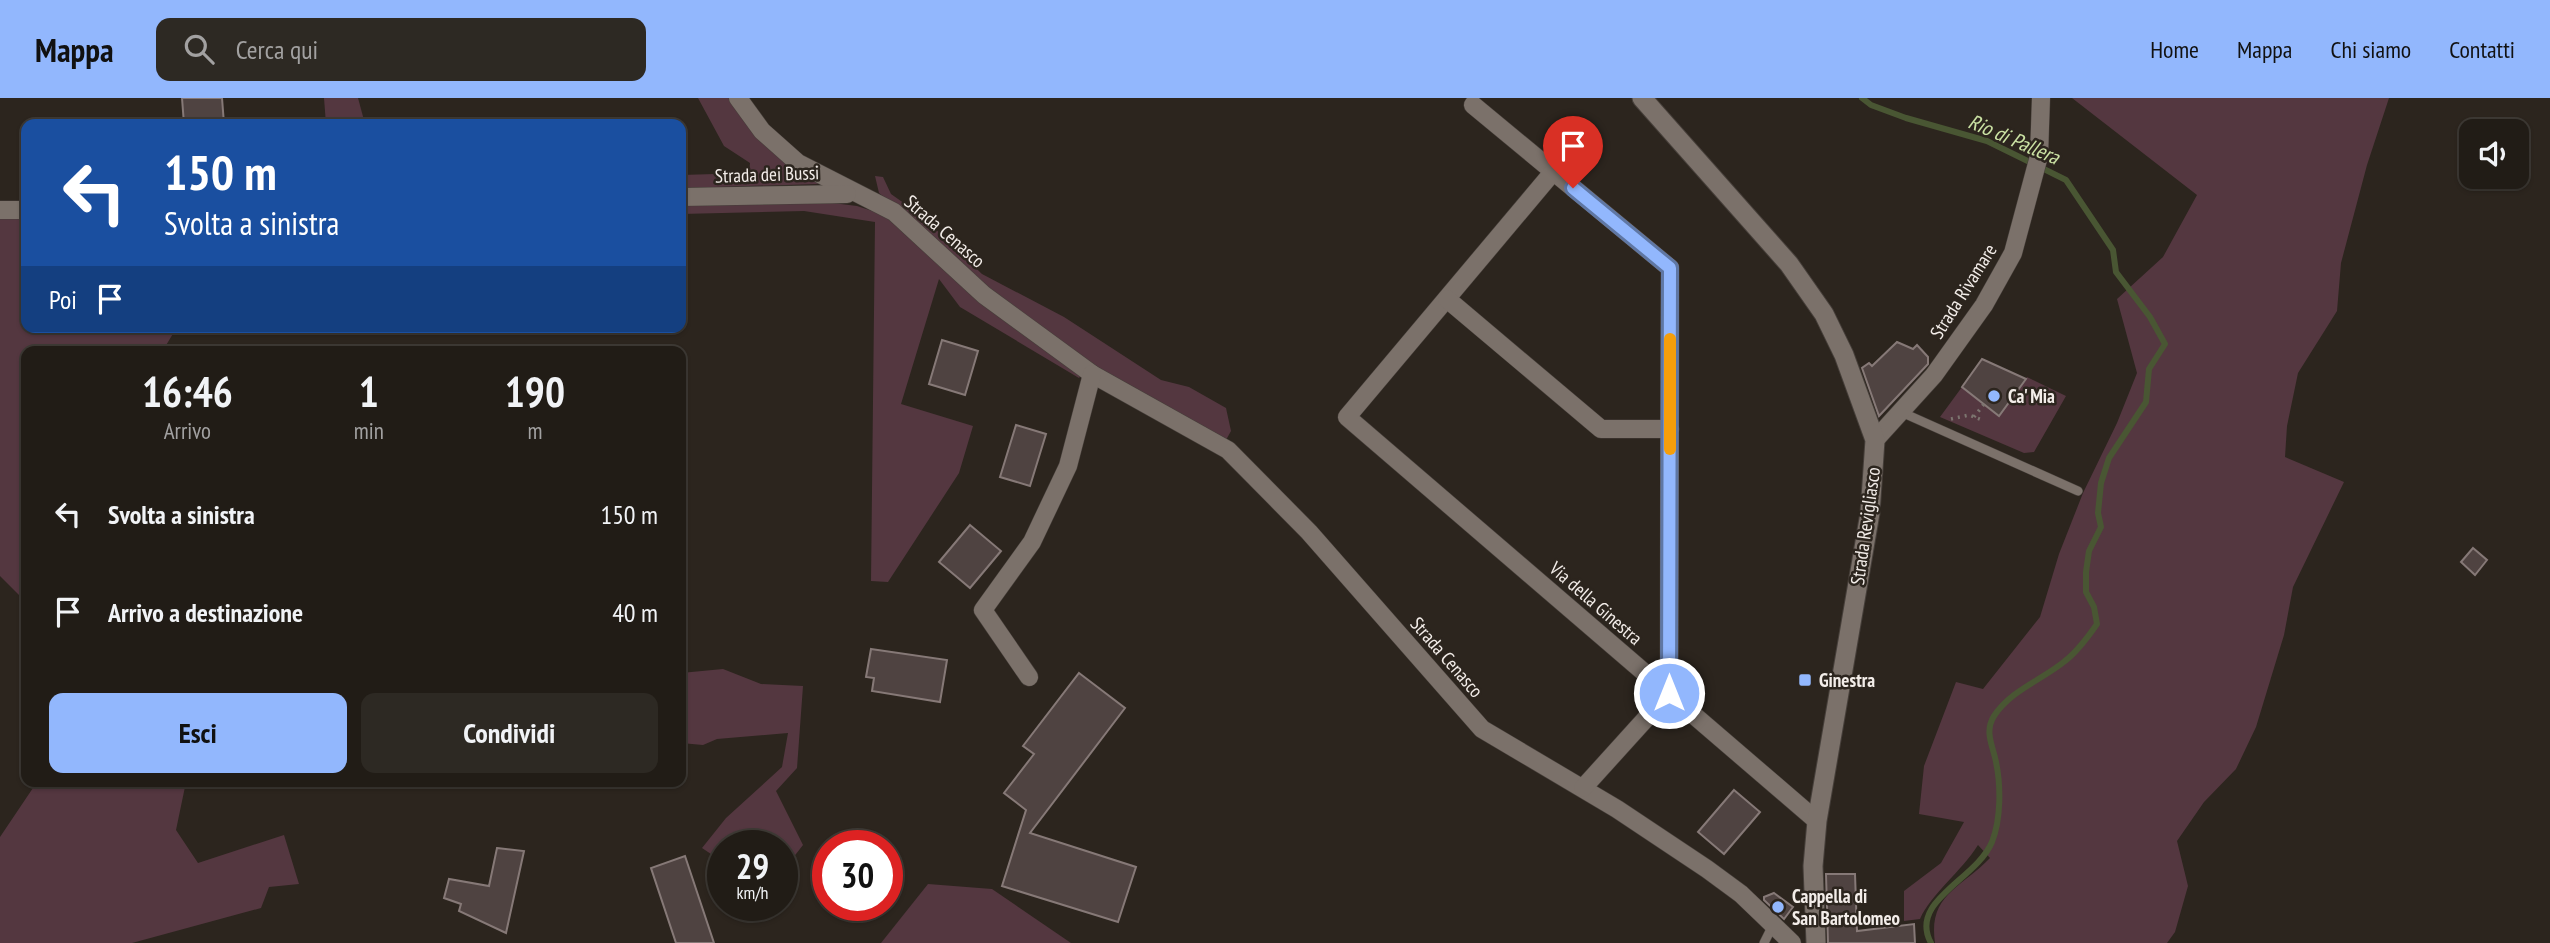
<!DOCTYPE html>
<html lang="it">
<style>
:root{--surface:#211c16;--page:#2d2923;--text:#f1f3f6;--muted:#a2a1a1;--line:#3e3a35;--accent:#92b7fd}
body{margin:0;font-family:"PT Sans Narrow",sans-serif;background:var(--page);color:var(--text);height:100vh;display:flex;flex-direction:column;font-size:26px;white-space:nowrap}
*{box-sizing:border-box;margin:0}
p{font-size:23px;color:var(--muted)}
.icon{flex:none;width:38px;height:38px;fill:none;stroke:currentColor;stroke-width:2;stroke-linecap:round;stroke-linejoin:round}
.map{position:relative;flex:1;overflow:hidden}
.drawer{position:absolute;left:21px;top:248px;width:665px;height:441px;display:flex;flex-direction:column;background:var(--surface);border-radius:14px;box-shadow:0 2px 5px #0004,0 0 0 2px var(--line)}
.drawer>*{flex:none}
.hud{position:absolute;left:21px;top:21px;width:665px;height:214px;border-radius:14px;box-shadow:0 2px 5px #0004,0 0 0 2px var(--line);background:#1a4fa0;color:#fff;overflow:hidden}
.tools{position:absolute;left:2459px;top:21px;display:grid;gap:14px}
.tools a{display:grid;place-items:center;width:70px;height:70px;border-radius:14px;background:var(--surface);box-shadow:0 2px 5px #0004,0 0 0 2px var(--line);font-size:35px}
.speed{position:absolute;left:707px;top:732px;display:flex;gap:14px;font-size:35px;font-weight:700;text-align:center}
.speed>*{display:grid;place-content:center;width:91px;height:91px;border-radius:50%;background:var(--surface);box-shadow:0 2px 5px #0004,0 0 0 2px var(--line);line-height:1}
.speed small{font-size:18px;font-weight:400}
.speed .limit{border:10px solid #d22;background:#fff;color:#111}
.pin{position:absolute;display:grid;place-items:center;width:60px;height:60px;color:#fff;margin:-72px -30px;border-radius:50% 50% 50% 0;rotate:-45deg;box-shadow:0 0 7px #0007}
.pin .icon{rotate:45deg}
.me{position:absolute;width:77px;margin:-38px;rotate:0deg;stroke-linejoin:round;filter:drop-shadow(0 0 5px #0008)}
.turn{display:flex;align-items:center;gap:24px;height:147px;padding:0 28px;font-size:32px}
.turn .icon{width:91px;height:91px;stroke-width:2.5}
.turn b{display:block;font-size:49px;line-height:60px}
.then{display:flex;align-items:center;height:66px;padding:0 28px;background:#0003;gap:14px;font-size:26px}
.eta{display:flex;justify-content:space-evenly;align-items:center;height:119px;text-align:center}
.eta b{font-size:42px;font-weight:600;line-height:49px}
.action{display:flex;gap:14px;margin-top:auto;padding:14px 28px}
.action a{flex:1;height:80px;border-radius:14px;background:var(--accent);color:#111;font-size:28px;font-weight:600;line-height:80px;text-align:center}
.action a+a{background:var(--page);color:var(--text)}
ul{padding:0;list-style:none}
li{display:flex;align-items:center;gap:21px;height:98px;padding:0 28px}
li div{flex:1}
li b{display:block;font-size:26px}
li em{font-style:normal}
header{display:flex;align-items:center;gap:42px;box-sizing:border-box;height:98px;padding:0 35px;background:var(--accent);color:#111}
header strong{font-size:33px}
nav{display:flex;gap:38px;margin-inline-start:auto;font-size:24px}
.search{width:490px;height:63px;background:var(--page);display:flex;align-items:center;gap:18px;box-sizing:border-box;padding:0 24px;border-radius:14px;color:var(--muted);font-size:26px}
.map>svg:first-child{display:block}
.green{fill:#543740}
.lines{fill:none;stroke-linecap:round;stroke-linejoin:round}
.stream{stroke:#495633;stroke-width:6}
.building{fill:#4f4341;stroke:#867977;stroke-width:2}
.service-casing{stroke:#463f3a;stroke-width:10}
.minor-casing{stroke:#463f3a;stroke-width:19}
.tertiary-casing{stroke:#463f3a;stroke-width:21}
.path{stroke:#7c756f;stroke-width:3.5;stroke-dasharray:2 5;stroke-linecap:butt}
.service{stroke:#7b716a;stroke-width:9}
.minor{stroke:#7b716a;stroke-width:18}
.tertiary{stroke:#7b716a;stroke-width:19}
.route-casing{stroke:#5f77a4;stroke-width:18}
.route{stroke:#92b7fd;stroke-width:12}
.slow{stroke:#f59e0b;stroke-width:12}
.poi-dot{fill:#92b7fd;stroke:#2c251e;stroke-width:2.5}
.labels{text-anchor:middle;dominant-baseline:central;stroke-width:5;stroke-linejoin:round;paint-order:stroke}
.street-label{font-size:19px;fill:#f3ede9;stroke:#2c251e}
.poi-label{font-size:19px;font-weight:bold;fill:#f3ede9;stroke:#2c251e;text-anchor:start}
.water-label{font-size:21px;font-style:italic;fill:#cbe2a4;stroke:#2c251e}
</style>
<header>
<strong>Mappa</strong>
<div class="search"><svg class="icon" aria-label="search" viewBox="0 0 24 24"><circle cx="10" cy="10" r="6"/><path d="M15 15l6 6"/></svg>Cerca qui</div>
<nav><a>Home</a><a>Mappa</a><a>Chi siamo</a><a>Contatti</a></nav>
</header>
<div class="map">
<svg width="2550" height="845" viewBox="0 0 2550 845">
<rect width="100%" height="100%" fill="#2c251e"/>
<g class="green">
<path d="M324 0H358L365 26H326Z"/>
<path d="M698 0H730C755 41 778 63 820 86L681 90V77L749 75 750 65 724 48Z"/>
<path d="M2072 0H2389L2367 67 2341 165 2337 213 2298 275 2287 328 2285 359 2344 384 2293 489 2284 537 2256 629 2236 671 2204 704 2177 743 2188 788 2175 834 2167 845H1935C1928 797 1960 791 1990 760L1978 747C1961 774 1931 796 1920 821L1904 823V793L1941 765 1964 724 1919 716 1924 668 1956 584 1983 591 2040 519 2059 456 2083 395 2117 325 2137 275 2117 201 2163 159 2197 97Z"/>
<path d="M875 78 883 79 891 96 922 118 982 176 1064 219 1161 282 1189 289 1226 310 1231 333 1226 342 1094 269 986 192 936 142 879 95Z"/>
<path d="M801 101 857 108 888 118 1084 274 1079 280 960 209 939 181 901 306 973 328 959 375 888 484 871 483 875 124 804 113 681 116V104Z"/>
<path d="M0 117H26V229H177L162 254H26V504L0 478Z"/>
<path d="M2027 279 2066 298 2034 354 2024 355 1940 319 1962 289 1999 318Z"/>
<path d="M723 571 761 586 803 588 797 670 776 693 803 747 782 774V747H723V764L702 750 726 720 782 669 788 635 717 641 703 647 681 645V575Z"/>
<path d="M37 684H186L176 732 198 765 284 737 299 786 269 789 261 810 132 845H0V739Z"/>
<path d="M928 786 992 791 1071 845H881Z"/>
</g>
<g class="lines">
<path class="stream" d="M1862 0 1871 7 1906 20 1987 43 2066 82 2113 152 2116 174 2150 219 2165 246 2149 271 2146 304 2109 360 2101 385 2098 415 2101 429 2089 453 2086 474V494L2094 509 2097 526C2088 539 2078 553 2065 563 2042 582 2011 592 1994 618 1984 634 1993 648 1996 664 2001 688 2001 721 1992 744 1976 782 1908 803 1931 845"/>
</g>
<g class="building">
<path d="M182 0H222L224 26H184Z"/>
<path d="M942 242 978 253 965 297 929 286Z"/>
<path d="M1897 244 1913 251 1917 247 1928 259V266L1879 318 1862 270 1869 265 1872 268Z"/>
<path d="M1982 261 2026 281 1999 318 1962 289Z"/>
<path d="M1016 327 1046 336 1030 388 1000 379Z"/>
<path d="M970 427 1001 453 970 490 939 464Z"/>
<path d="M2473 450 2487 462 2475 477 2461 464Z"/>
<path d="M871 551 947 562 940 604 872 593 874 580 866 579Z"/>
<path d="M1079 575 1125 610 1030 735 1136 769 1118 824 1002 788 1026 712 1004 695 1034 656 1023 648Z"/>
<path d="M1734 692 1760 714 1724 756 1698 734Z"/>
<path d="M497 750 524 753 506 835 459 813 461 806 444 800 449 781 489 788Z"/>
<path d="M685 758 714 845H676L651 770Z"/>
<path d="M1826 776H1855L1857 833 1914 826 1915 845H1828Z"/>
<path d="M1774 795 1793 809 1784 821 1764 802V799Z"/>
</g>
<g class="lines">
<defs>
<g id="service">
<path d="M1901 314 2078 393"/>
<path d="M1764 845 1772 829"/>
</g>
<g id="minor">
<path d="M738 0 762 33 798 65 894 114 984 197 1092 276 1228 352 1309 434 1482 631 1617 711 1707 771 1741 796 1792 845"/>
<path d="M1473 7 1670 170 1669 595 1583 690"/>
<path d="M1553 74 1347 319 1817 723"/>
<path d="M681 99 847 96"/>
<path d="M0 112H26"/>
<path d="M1447 201 1601 331H1670"/>
<path d="M1875 342 1934 277 1984 207 2013 155 2039 58 2041 0"/>
<path d="M1029 579 983 512 1032 444 1068 368 1092 276"/>
</g>
<path id="tertiary" d="M1642 0 1789 166 1824 216 1844 257 1875 342 1870 415 1817 723 1813 768 1816 845"/>
</defs>
<use href="#service" class="service-casing"/>
<use href="#minor" class="minor-casing"/>
<use href="#tertiary" class="tertiary-casing"/>
<g class="path">
<path d="M1974 319 1984 306"/>
<path d="M1951 321 1969 317 1982 322"/>
</g>
<use href="#service" class="service"/>
<use href="#minor" class="minor"/>
<use href="#tertiary" class="tertiary"/>
</g>
<g class="lines">
<defs>
<path id="route" d="M1573 90 1670 170 1669 595"/>
</defs>
<use href="#route" class="route-casing"/>
<use href="#route" class="route"/>
<path class="slow" d="M1670 351V241"/>
</g>
<g class="poi-dot">
<circle cx="1994" cy="298" r="7"/>
<rect x="1798" y="575" width="14" height="14" rx="3.5"/>
<circle cx="1778" cy="809" r="7"/>
</g>
<g class="labels">
<g class="street-label">
<text transform="translate(767 76) rotate(-2)">Strada dei Bussi</text>
<text transform="translate(945 133) rotate(41)">Strada Cenasco</text>
<text transform="translate(1963 193) rotate(-58)">Strada Rivamare</text>
<text transform="translate(1865 428) rotate(-82)">Strada Revigliasco</text>
<text transform="translate(1596 505) rotate(41)">Via della Ginestra</text>
<text transform="translate(1447 559) rotate(49)">Strada Cenasco</text>
</g>
<g class="poi-label">
<text x="2008" y="298">Ca' Mia</text>
<text x="1819" y="582">Ginestra</text>
<text x="1792" y="798">Cappella di<tspan x="1792" dy="22">San Bartolomeo</tspan></text>
</g>
<g class="water-label">
<text transform="translate(2014 41) rotate(23)">Rio di Pallera</text>
</g>
</g>
</svg>
<div class="tools">
<a><svg class="icon" aria-label="sound" viewBox="0 0 24 24"><path d="M4 9h4l5-4v14l-5-4H4zM17 9q2 3 0 6"/></svg></a>
</div>
<div class="speed"><div>29<small>km/h</small></div><div class="limit">30</div></div>
<div class="pin" style="left:1573px;top:90px;background:#d93025"><svg class="icon" aria-label="arrive" viewBox="0 0 24 24"><path d="M6 21V4h12l-3 4 3 4H6"/></svg></div>
<svg class="me" style="left:1669px;top:595px" viewBox="-20 -20 40 40"><circle r="17" fill="#92b7fd" stroke="#fff" stroke-width="3"/><path d="M0-11L8 9 0 5-8 9z" fill="#fff"/></svg>
<div class="hud">
<div class="turn"><svg class="icon" aria-label="left" viewBox="0 0 24 24"><path d="M17 20v-9H6M10 6l-5 5 5 5"/></svg><div><b>150 m</b>Svolta a sinistra</div></div>
<div class="then">Poi<svg class="icon" aria-label="arrive" viewBox="0 0 24 24"><path d="M6 21V4h12l-3 4 3 4H6"/></svg></div>
</div>
<section class="drawer">
<div class="eta">
<div><b>16:46</b><p>Arrivo</p></div>
<div><b>1</b><p>min</p></div>
<div><b>190</b><p>m</p></div>
</div>
<ul>
<li><svg class="icon" aria-label="left" viewBox="0 0 24 24"><path d="M17 20v-9H6M10 6l-5 5 5 5"/></svg><div><b>Svolta a sinistra</b></div><em>150 m</em></li>
<li><svg class="icon" aria-label="arrive" viewBox="0 0 24 24"><path d="M6 21V4h12l-3 4 3 4H6"/></svg><div><b>Arrivo a destinazione</b></div><em>40 m</em></li>
</ul>
<div class="action"><a>Esci</a><a>Condividi</a></div>
</section>
</div>
